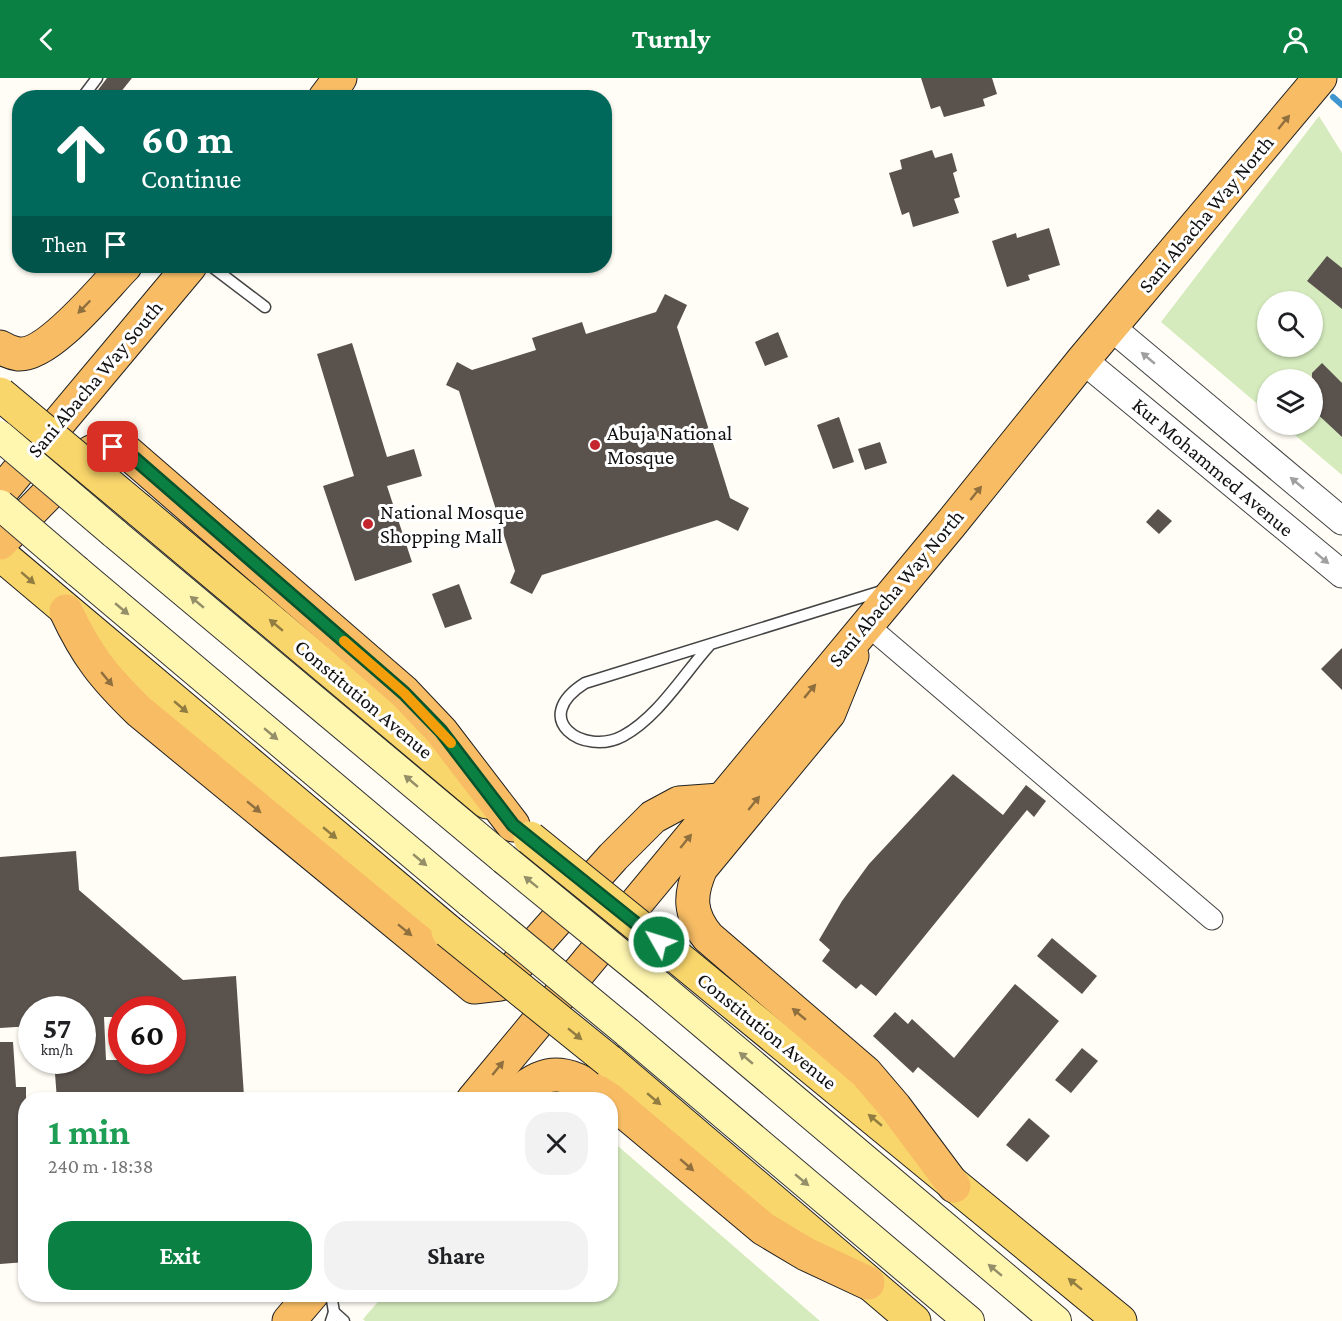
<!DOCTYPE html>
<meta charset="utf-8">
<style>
:root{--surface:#fff;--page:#f2f2f2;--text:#202124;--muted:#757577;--accent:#0b8043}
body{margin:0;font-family:"Crimson Pro",serif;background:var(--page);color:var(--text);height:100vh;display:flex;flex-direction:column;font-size:22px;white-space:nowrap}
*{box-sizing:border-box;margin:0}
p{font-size:20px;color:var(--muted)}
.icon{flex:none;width:33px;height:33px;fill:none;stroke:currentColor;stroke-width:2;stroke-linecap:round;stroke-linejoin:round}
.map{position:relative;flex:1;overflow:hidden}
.drawer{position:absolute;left:18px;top:1014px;width:600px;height:210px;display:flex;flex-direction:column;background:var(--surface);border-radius:24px;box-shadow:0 2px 4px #0004}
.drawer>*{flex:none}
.guide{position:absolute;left:12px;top:12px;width:600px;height:183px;border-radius:24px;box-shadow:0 2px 4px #0004;background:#00695c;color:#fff;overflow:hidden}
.fabs{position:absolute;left:1257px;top:213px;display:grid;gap:12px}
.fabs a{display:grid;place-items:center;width:66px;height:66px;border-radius:50%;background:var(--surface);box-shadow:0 2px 4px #0004;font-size:30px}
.speed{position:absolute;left:18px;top:918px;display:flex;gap:12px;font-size:30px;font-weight:700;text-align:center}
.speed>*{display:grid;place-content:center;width:78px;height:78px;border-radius:50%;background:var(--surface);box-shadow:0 2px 4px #0004;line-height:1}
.speed small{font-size:15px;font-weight:400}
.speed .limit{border:9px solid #d22;background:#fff;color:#111}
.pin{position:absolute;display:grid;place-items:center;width:51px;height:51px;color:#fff;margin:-26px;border-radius:12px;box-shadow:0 3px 9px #0006}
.me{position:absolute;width:66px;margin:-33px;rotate:309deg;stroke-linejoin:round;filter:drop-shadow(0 0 4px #0008)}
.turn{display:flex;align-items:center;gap:21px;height:126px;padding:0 30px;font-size:27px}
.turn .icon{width:78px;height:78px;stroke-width:2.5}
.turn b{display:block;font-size:42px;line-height:51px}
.then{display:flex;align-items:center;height:57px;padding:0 30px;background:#0003;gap:12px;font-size:22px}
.round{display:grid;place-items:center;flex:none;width:63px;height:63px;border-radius:24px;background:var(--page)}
.headline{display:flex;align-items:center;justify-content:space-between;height:102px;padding:0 30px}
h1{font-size:36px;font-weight:700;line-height:45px;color:#1e9e55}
.button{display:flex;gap:12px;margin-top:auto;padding:12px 30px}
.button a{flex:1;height:69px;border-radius:24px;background:var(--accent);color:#fff;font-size:24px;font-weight:700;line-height:69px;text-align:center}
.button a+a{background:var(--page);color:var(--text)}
header{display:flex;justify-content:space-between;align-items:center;height:78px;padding:0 30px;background:var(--accent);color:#fff;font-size:27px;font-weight:700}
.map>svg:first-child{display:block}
.green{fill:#d5ebbd;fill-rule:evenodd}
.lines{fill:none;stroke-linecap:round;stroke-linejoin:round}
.stream{stroke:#3f96cf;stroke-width:6}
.building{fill:#5a524d;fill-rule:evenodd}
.service-casing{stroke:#444;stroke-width:13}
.minor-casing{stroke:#444;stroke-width:23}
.tertiary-casing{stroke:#444;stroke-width:29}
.secondary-casing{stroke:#333;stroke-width:32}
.primary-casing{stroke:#222;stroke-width:35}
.trunk-casing{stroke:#222;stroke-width:35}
.service{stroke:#fff;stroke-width:10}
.minor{stroke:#fff;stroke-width:21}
.tertiary{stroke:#fff;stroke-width:27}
.secondary{stroke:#fff6b0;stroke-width:30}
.primary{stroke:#f9d66b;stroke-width:33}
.trunk{stroke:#f7bc64;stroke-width:33}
.secondary-bridge-casing{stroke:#333;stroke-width:32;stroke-linecap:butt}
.primary-bridge-casing{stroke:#222;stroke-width:35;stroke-linecap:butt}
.secondary-bridge{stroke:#fff6b0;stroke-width:30}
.primary-bridge{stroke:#f9d66b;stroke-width:33}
.oneway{fill:#906f3f}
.oneway2{fill:#a0a0a0}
.oneway3{fill:#917d42}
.oneway4{fill:#948f68}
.route-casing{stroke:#07532c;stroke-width:15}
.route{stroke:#0b8043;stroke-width:10}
.slow{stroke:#f59e0b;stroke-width:10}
.poi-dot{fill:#c4262e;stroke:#fff;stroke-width:2}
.labels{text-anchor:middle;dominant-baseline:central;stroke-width:6;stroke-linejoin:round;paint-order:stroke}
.street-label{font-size:21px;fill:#111;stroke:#fff}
.poi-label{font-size:21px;fill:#111;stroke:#fff;text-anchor:start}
</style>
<header><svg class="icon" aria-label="back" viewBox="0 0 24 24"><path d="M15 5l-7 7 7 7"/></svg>Turnly<svg class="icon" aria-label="person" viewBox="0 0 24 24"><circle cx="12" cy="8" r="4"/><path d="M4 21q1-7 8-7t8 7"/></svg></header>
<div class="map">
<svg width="1342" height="1243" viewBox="0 0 1342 1243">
<rect width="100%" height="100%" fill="#fffdf5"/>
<g class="green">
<path d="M1319 38 1342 75V397L1283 347 1312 346V302H1268L1267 334 1161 244ZM1268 224H1312V268H1268Z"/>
<path d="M611 1062 820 1243H365L363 1241 384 1217 610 1216Z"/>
</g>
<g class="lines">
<path class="stream" d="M1333 19 1342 27"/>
</g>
<g class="building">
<path d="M107 0H132L116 20H92Z"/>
<path d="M921 0H992L997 16 983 21 985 28 944 39 940 28 931 31Z"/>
<path d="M932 72 935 80 952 75 957 93 953 95 960 119 954 121 959 135 913 149 909 134 902 137 889 95 902 91 900 82Z"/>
<path d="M1049 150 1060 187 1028 197 1030 202 1007 209 992 163 1016 155 1017 160Z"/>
<path d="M1327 178 1342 190V231L1307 203Z"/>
<path d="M665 216 687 227 677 249 730 420 749 430 738 453 717 442 542 497 532 516 510 505 515 493 459 313 446 307 457 284 472 292 536 272 532 260 582 244 586 256 656 234Z"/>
<path d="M778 254 788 279 765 288 755 264Z"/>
<path d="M352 265 387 379 414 371 422 398 387 408 412 484 355 503 323 408 354 398 317 276Z"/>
<path d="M1322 285 1342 305V359L1312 331V295Z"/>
<path d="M839 339 854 384 833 391 817 347Z"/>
<path d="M880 364 887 385 865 392 858 371Z"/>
<path d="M1158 431 1172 443 1159 456 1146 444Z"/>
<path d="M459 506 472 541 445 550 432 516Z"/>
<path d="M1342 570V612L1321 591Z"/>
<path d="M953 696 1003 737 1026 707 1046 723 1034 739 1027 732 876 918 861 906 856 911 822 883 830 872 819 862 842 823 869 786Z"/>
<path d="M76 773 79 812 183 902 236 898 244 1018 198 1022H57L54 982H82V932H32V948L0 950V779ZM122 932H172V982H106L104 939H122Z"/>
<path d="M1052 860 1097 898 1082 916 1037 878Z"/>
<path d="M1015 906 1059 943 978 1040 918 989 913 995 873 958 895 934 908 946 912 941 954 980Z"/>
<path d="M0 964H13L16 1009H26V1184L0 1186Z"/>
<path d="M1082 970 1098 983 1071 1015 1055 1002Z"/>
<path d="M1029 1040 1050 1058 1027 1084 1006 1067Z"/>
</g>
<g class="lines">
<defs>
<g id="service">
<path d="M82 20 97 0"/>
<path d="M211 188 265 229"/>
<path d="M709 568C683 597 658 639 623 658 584 679 528 641 585 605L885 512"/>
<path d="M334 1234 344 1243"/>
<path d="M331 1243 334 1234 331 1216"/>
</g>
<path id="minor" d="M866 546 1212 841"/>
<g id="tertiary">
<path d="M1111 249 1342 443"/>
<path d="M1083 282 1342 496"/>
</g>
<g id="secondary">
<path d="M114 455 504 781"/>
<path d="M77 493 471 825"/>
<path d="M658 907 1056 1243"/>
<path d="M627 954 969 1243"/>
</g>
<g id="primary">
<path d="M139 432 487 724"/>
<path d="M0 476 448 853"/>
<path d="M677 879 1120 1243"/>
<path d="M609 983 914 1243"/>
</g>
<g id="trunk">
<path d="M325 20 340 0"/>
<path d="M0 269C5 272 12 275 18 276 49 279 104 209 125 188"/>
<path d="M0 415 190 188"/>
<path d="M0 465 86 377C101 368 110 367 127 374L404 614 441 653 513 747"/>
<path d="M66 533C87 578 104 599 139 633L474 909 500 906 613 779 653 739 679 725 720 722"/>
<path d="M852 578 829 635 701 790C689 817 689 836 708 859L866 995 895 1029 954 1108"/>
<path d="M473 1022 950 447 1083 282 1320 0"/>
<path d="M511 1022C548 983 572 995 610 1022"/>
<path d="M610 1022 764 1151 806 1176 868 1205"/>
<path d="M289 1243 312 1216"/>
</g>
</defs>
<use href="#service" class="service-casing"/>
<use href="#minor" class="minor-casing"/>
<use href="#tertiary" class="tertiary-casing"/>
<use href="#secondary" class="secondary-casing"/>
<use href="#primary" class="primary-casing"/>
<use href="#trunk" class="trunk-casing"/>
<use href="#service" class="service"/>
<use href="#minor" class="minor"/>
<use href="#tertiary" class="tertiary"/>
<use href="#secondary" class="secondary"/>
<use href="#primary" class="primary"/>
<use href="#trunk" class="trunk"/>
<defs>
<g id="secondary-bridge">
<path d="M0 358 114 455"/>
<path d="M0 427 77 493"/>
<path d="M504 781 658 907"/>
<path d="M471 825 627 954"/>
</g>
<g id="primary-bridge">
<path d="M0 316 139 432"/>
<path d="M530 760 677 879"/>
<path d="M448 853 609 983"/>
</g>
</defs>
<use href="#secondary-bridge" class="secondary-bridge-casing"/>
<use href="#primary-bridge" class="primary-bridge-casing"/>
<use href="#secondary-bridge" class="secondary-bridge"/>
<use href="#primary-bridge" class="primary-bridge"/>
</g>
<defs><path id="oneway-solid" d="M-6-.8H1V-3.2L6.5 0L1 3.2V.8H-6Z" transform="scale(1.5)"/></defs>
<g class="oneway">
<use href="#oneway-solid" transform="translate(1284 44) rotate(-51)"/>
<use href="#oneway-solid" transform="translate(84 229) rotate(134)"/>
<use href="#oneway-solid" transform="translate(976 415) rotate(-51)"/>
<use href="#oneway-solid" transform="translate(107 601) rotate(50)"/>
<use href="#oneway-solid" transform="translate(810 613) rotate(-50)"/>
<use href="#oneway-solid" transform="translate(754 725) rotate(-51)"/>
<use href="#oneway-solid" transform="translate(254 729) rotate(39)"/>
<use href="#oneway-solid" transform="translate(686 763) rotate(-51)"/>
<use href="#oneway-solid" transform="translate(405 852) rotate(39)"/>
<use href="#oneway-solid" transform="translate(799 936) rotate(-140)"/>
<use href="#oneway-solid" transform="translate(498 990) rotate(-51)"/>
<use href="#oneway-solid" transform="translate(687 1087) rotate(41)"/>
</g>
<g class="oneway2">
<use href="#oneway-solid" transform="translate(1148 280) rotate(-140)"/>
<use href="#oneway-solid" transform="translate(1297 405) rotate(-140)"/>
<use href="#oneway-solid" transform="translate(1322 480) rotate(40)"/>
</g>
<g class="oneway3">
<use href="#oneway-solid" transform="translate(28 500) rotate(41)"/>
<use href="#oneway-solid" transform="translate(276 547) rotate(-140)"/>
<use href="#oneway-solid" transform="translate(181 629) rotate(40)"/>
<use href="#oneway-solid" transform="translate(330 755) rotate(40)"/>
<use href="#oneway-solid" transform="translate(575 956) rotate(39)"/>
<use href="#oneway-solid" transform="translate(654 1021) rotate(40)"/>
<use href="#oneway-solid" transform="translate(875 1042) rotate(-140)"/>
<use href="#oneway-solid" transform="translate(1075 1206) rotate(-141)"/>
</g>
<g class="oneway4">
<use href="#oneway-solid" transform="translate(197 524) rotate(-140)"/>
<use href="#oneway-solid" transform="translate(122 531) rotate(40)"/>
<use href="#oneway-solid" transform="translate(271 656) rotate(40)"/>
<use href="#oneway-solid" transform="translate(411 703) rotate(-140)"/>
<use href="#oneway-solid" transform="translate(420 782) rotate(40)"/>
<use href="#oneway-solid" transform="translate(531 804) rotate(-141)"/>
<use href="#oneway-solid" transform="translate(746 980) rotate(-140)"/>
<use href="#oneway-solid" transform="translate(802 1102) rotate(40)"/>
<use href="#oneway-solid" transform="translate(995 1192) rotate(-140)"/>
</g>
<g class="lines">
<defs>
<path id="route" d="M113 369 127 374 404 615 441 653 513 747 659 864"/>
</defs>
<use href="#route" class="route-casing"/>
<use href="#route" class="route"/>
<path class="slow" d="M344 563 404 615 451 665"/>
</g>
<g class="poi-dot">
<circle cx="595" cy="367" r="6"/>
<circle cx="368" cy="446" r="6"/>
</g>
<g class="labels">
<g class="street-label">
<text transform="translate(1206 136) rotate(-50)">Sani Abacha Way North</text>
<text transform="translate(95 301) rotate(-50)">Sani Abacha Way South</text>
<text transform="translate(1213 389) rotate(40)">Kur Mohammed Avenue</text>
<text transform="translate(896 510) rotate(-50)">Sani Abacha Way North</text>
<text transform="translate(364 621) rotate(40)">Constitution Avenue</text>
<text transform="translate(767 953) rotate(39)">Constitution Avenue</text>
</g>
<g class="poi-label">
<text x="607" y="355">Abuja National<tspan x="607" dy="24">Mosque</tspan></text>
<text x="380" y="434">National Mosque<tspan x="380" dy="24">Shopping Mall</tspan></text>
</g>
</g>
</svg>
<div class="fabs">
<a><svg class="icon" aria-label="search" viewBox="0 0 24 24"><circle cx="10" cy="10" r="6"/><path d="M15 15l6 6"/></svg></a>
<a><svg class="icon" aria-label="layers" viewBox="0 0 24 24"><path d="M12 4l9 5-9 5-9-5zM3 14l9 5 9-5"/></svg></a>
</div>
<div class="speed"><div>57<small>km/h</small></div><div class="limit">60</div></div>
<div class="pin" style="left:113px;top:369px;background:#d93025"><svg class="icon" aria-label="arrive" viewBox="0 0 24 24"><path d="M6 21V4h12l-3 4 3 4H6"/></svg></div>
<svg class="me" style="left:659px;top:864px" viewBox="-20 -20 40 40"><circle r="17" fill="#0b8043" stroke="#fff" stroke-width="3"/><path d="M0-11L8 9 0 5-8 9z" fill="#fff"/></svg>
<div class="guide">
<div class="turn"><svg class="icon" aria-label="ahead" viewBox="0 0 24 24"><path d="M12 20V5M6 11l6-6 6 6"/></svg><div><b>60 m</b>Continue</div></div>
<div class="then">Then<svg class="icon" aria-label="arrive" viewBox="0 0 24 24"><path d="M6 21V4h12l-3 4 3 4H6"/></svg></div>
</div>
<section class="drawer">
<div class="headline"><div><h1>1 min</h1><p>240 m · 18:38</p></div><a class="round"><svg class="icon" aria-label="close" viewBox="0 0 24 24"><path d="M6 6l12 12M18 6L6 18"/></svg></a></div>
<div class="button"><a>Exit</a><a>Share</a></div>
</section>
</div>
